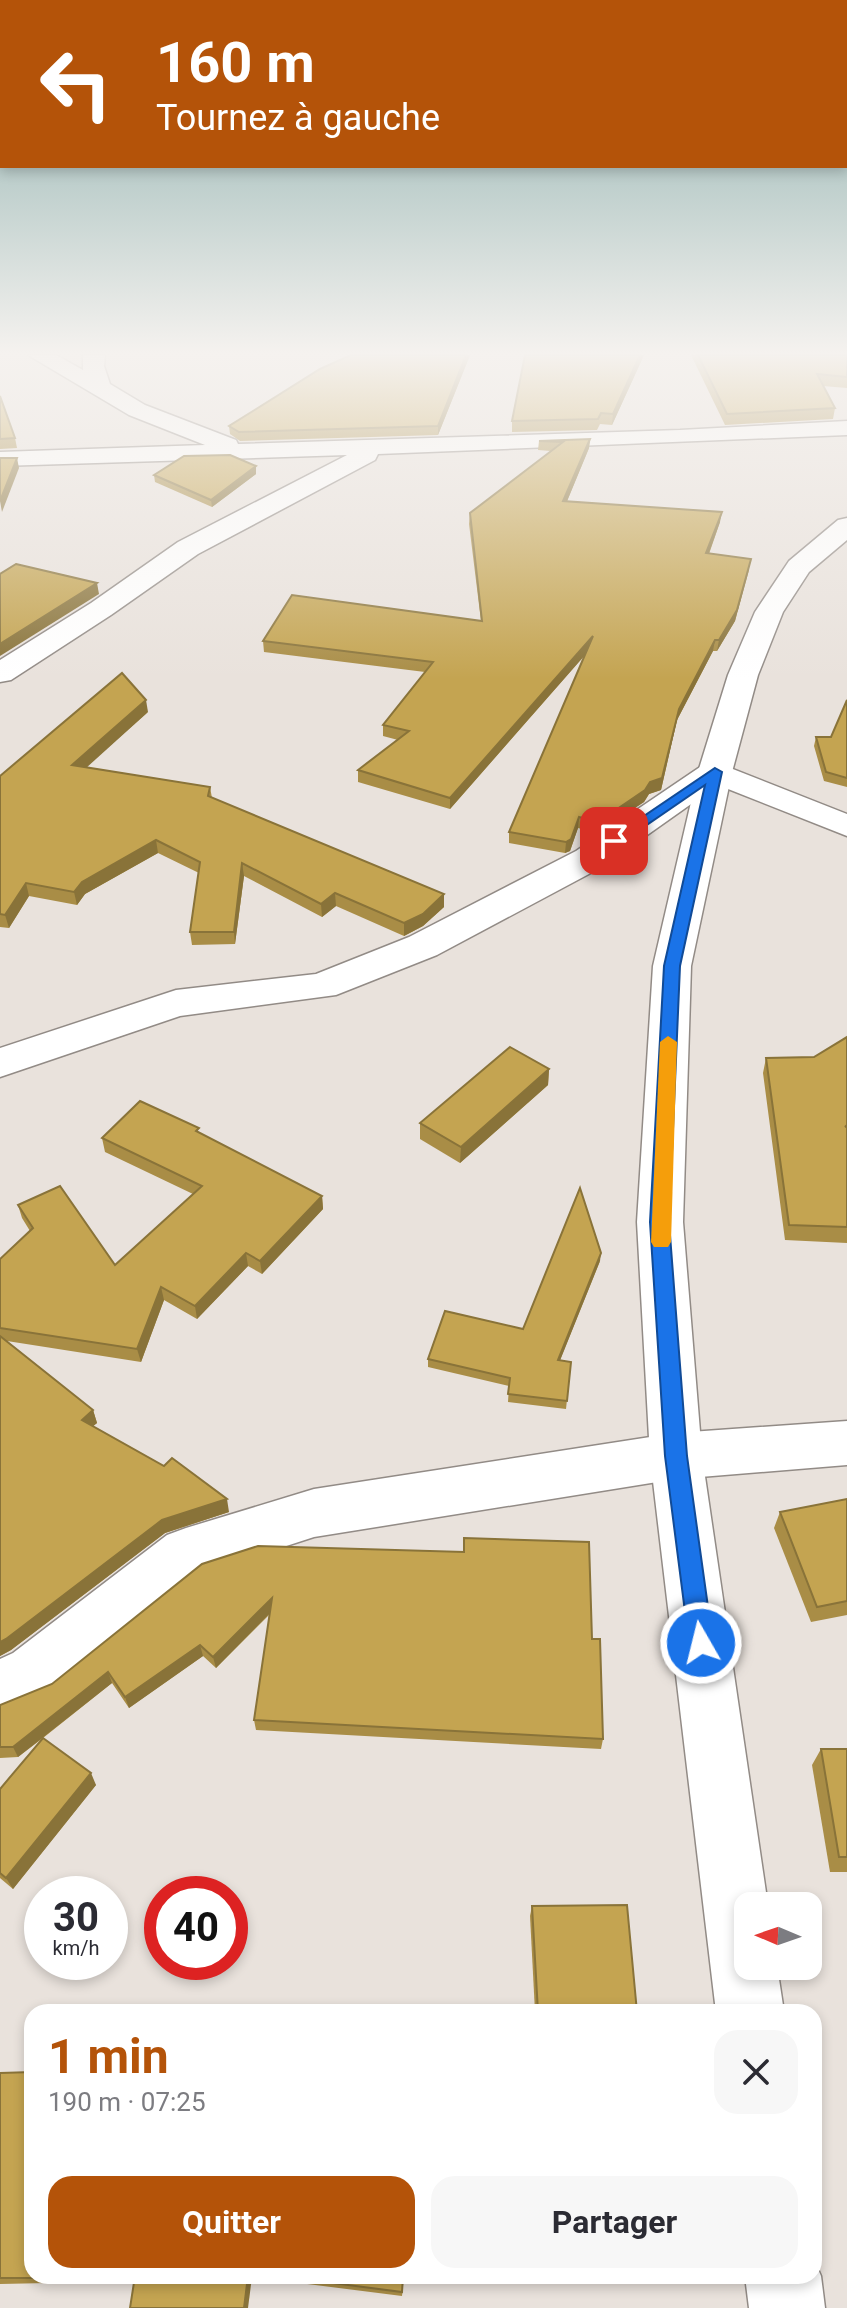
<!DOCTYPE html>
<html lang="fr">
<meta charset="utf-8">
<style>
:root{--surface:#fff;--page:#f7f7f7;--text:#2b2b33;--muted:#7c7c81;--accent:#b45309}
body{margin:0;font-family:Roboto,sans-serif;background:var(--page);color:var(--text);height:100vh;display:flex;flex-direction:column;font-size:30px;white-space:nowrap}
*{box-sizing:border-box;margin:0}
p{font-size:26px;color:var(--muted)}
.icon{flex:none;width:44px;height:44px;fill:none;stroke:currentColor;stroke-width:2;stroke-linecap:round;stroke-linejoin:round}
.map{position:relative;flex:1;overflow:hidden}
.details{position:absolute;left:24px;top:2004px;width:798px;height:280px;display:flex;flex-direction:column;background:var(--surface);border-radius:24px;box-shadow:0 4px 12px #0003}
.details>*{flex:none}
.guide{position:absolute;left:0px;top:0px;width:848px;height:168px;box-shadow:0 4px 12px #0003;background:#b45309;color:#fff;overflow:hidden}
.needle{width:52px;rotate:272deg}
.controls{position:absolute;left:734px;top:1892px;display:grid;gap:16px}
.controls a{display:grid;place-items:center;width:88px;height:88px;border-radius:16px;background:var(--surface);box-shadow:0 4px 12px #0003;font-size:40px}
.speed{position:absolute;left:24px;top:1876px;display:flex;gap:16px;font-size:40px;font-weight:700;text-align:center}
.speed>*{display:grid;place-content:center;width:104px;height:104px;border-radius:50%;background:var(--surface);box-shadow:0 4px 12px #0003;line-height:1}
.speed small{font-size:20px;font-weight:400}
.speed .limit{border:12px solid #d22;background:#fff;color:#111}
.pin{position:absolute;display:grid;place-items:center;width:68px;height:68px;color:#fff;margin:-34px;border-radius:16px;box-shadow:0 4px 12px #0006}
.me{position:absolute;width:88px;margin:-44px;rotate:352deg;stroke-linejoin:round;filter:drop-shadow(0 0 6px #0008)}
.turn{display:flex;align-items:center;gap:28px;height:168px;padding:0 24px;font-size:36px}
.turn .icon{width:104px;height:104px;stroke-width:2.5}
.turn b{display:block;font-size:56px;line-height:68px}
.round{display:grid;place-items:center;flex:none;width:84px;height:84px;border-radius:24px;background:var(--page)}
.headline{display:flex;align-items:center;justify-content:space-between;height:136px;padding:0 24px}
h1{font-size:48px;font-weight:700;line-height:60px;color:var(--accent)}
.cta{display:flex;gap:16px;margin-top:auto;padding:16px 24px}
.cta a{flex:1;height:92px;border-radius:24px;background:var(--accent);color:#fff;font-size:32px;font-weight:700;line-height:92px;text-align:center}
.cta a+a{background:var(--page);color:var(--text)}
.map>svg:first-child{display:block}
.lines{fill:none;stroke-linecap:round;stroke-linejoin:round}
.minor-casing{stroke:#928b86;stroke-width:3}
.tertiary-casing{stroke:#928b86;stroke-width:3}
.minor{fill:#fff;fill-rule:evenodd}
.tertiary{fill:#fff;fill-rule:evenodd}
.wall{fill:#a98d46}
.shaded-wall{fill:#897339}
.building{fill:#c4a451;stroke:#897339;stroke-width:2}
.route{fill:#1a73e8;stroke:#114b97;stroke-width:2}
.slow{fill:#f59e0b}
</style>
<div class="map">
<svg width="847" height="2308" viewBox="0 0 847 2308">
<rect width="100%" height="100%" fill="#e9e2dc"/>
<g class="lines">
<defs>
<g id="minor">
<path d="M28 355H56L83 370V355H105L104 366 110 384 145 405 236 440 238 444 680 430 847 421V435L378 454 375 460 198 554 111 615 11 680 0 682V660L91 603 178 542 347 455 0 466V452L205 445 129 415Z"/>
<path d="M715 762 847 814V836L718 785 602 867 437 955 336 995 180 1016 0 1077V1048L176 990 316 974 409 937 576 851 703 765Z"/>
<path d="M847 1421V1465L676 1479 314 1537 203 1573 55 1693 0 1717V1659L13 1653 167 1535 186 1528 314 1489 676 1433Z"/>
</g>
<g id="tertiary">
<path d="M847 518V540L809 572 783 612 758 675 732 772 691 966 683 1222 702 1456 768 1906H748V1966H777L784 2012H716L650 1456 637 1222 653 966 698 772 728 675 755 612 789 561 838 520Z"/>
<path d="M814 2260 821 2276 825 2308H749L745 2276H814Z"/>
</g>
</defs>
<use href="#minor" class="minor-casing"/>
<use href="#tertiary" class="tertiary-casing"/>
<use href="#minor" class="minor"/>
<use href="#tertiary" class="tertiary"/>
</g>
<g class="wall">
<path d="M470 355 438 435 240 441 230 434 229 426Z"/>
<path d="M644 355 612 425 600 424 597 430 512 432V421Z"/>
<path d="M691 355H847V388L823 386 835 408 833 419 725 425Z"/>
<path d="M0 396 15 438 17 448 0 449Z"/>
<path d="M590 439 589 448 567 501 720 522 709 554 749 570 735 621 717 651H713L677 720 661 790 649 794 644 802 597 833 578 828 570 851 565 853 509 843V832L585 655 450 809 358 782V770L398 740 383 736V725L425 672 264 652 263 641 481 621 469 524 470 513 551 451 538 450 539 441Z"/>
<path d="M256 466V474L212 507 155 482 154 475Z"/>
<path d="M847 700V787L824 781 814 746 816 737H831Z"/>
<path d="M148 712 86 767 210 787 212 798 444 907 423 926 404 936 336 906 322 917 244 876 235 944 192 945 190 932 199 873 158 853 85 894 77 905 29 896 9 928 0 927V776Z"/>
<path d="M847 1037V1243L785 1240 763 1073 766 1058 814 1057Z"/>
<path d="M549 1069 548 1085 460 1163 420 1139V1123Z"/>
<path d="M200 1133 322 1196 323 1209 262 1274 248 1266 197 1319 164 1300 141 1362 7 1341 93 1410 97 1423 93 1426 229 1512 165 1533 11 1650 0 1656V1259L30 1231 22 1218 18 1205 115 1265 193 1194 105 1152 102 1138Z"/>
<path d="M600 1261 560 1360 571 1362 566 1409 508 1402 509 1386 428 1367V1359L523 1329Z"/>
<path d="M847 1499V1615L811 1622 774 1528 780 1512Z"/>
<path d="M202 1564 592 1639 603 1739 601 1749 256 1730 254 1720 270 1614 216 1668 203 1656 129 1708 112 1683 43 1738 96 1785 13 1889 0 1878V1789L43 1738 18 1757 0 1758V1705L52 1684Z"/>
<path d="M821 1749H847V1872H830L812 1765Z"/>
<path d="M532 1906 637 2012H535L530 1916Z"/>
<path d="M0 2073 49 2276 48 2283 0 2284Z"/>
<path d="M135 2276H404L402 2296 252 2277Z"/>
</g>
<g class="shaded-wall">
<path d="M466 355H470L438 435V426Z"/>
<path d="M640 355H644L612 425 613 414Z"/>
<path d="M590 439 589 448 563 511V501Z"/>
<path d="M17 458 19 468 2 512 0 501Z"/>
<path d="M256 466V474L212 507 211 500Z"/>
<path d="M722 512 720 522 705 564 706 553Z"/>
<path d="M751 559 735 621 717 651 719 640Z"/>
<path d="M97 583 99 594 0 656V644Z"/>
<path d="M593 636 592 647 450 809V798Z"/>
<path d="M715 640 713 651 677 720 661 790 649 794 644 802 597 833 598 822 679 709Z"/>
<path d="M146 700 148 712 75 778 72 765Z"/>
<path d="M579 817 578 828 570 851 565 853 566 842Z"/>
<path d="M156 840 158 853 85 894 77 905 74 892 82 882Z"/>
<path d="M242 863 244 876 235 944 234 932Z"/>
<path d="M26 883 29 896 9 928 5 915Z"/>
<path d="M335 893 336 906 322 917 321 904Z"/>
<path d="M444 894V907L423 926 404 936V923Z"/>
<path d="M549 1069 548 1085 460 1163 461 1147Z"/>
<path d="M322 1196 323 1209 262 1274 260 1261Z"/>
<path d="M246 1253 248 1266 197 1319 195 1306Z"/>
<path d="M601 1253 600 1261 557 1368 558 1360Z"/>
<path d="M161 1287 164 1300 141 1362 137 1349Z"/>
<path d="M93 1410 97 1423 86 1432 82 1420Z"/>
<path d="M227 1499 229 1512 165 1533 11 1650 0 1656V1642L162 1520Z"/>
<path d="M272 1598 274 1609 216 1668 213 1657Z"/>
<path d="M200 1645 203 1656 129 1708 125 1697Z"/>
<path d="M108 1672 112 1683 18 1757 13 1747Z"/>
<path d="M91 1773 96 1785 13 1889 6 1878Z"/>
<path d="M41 2276H49L48 2283 41 2278Z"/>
<path d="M248 2276 252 2277 248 2308H244Z"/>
</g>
<g class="building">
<path d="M351 355H466L438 426 239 432 229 426 320 369Z"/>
<path d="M525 355H640L613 414 601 413 598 419 512 421Z"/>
<path d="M698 355H847V377L817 374 835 408 727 414Z"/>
<path d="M0 396 15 438 0 439Z"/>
<path d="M590 439 563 501 722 512 706 553 751 559 737 610 719 640H715L679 709 662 778 650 782 645 790 598 822 579 817 571 839 566 842 509 832 593 636 450 798 358 770 409 731 383 725 433 662 263 641 292 595 482 621 470 513 563 442 539 441Z"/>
<path d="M230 455 256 466 211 500 154 475 184 456Z"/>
<path d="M0 458H17L0 501Z"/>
<path d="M16 564 97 583 0 644V574Z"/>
<path d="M122 673 146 700 72 765 210 787 208 796 444 894 423 914 404 923 335 893 321 904 242 863 234 932H190L200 862 156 840 82 882 74 892 26 883 5 915 0 914V776Z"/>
<path d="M847 700V778L826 772 816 737H831Z"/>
<path d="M847 1037V1125L845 1127 847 1126V1227L789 1225 766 1058 814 1057Z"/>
<path d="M510 1047 549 1069 461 1147 420 1123Z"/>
<path d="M140 1101 199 1128 196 1131 322 1196 260 1261 246 1253 195 1306 161 1287 137 1349 0 1328V1259L33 1228 18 1205 60 1186 115 1265 202 1186 102 1138Z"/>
<path d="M580 1188 601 1253 558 1360 571 1362 567 1401 508 1394 510 1378 428 1359 445 1311 523 1329Z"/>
<path d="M0 1336 93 1410 82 1420 164 1466 172 1458 227 1499 162 1520 6 1639 0 1642Z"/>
<path d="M847 1499V1601L817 1607 780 1512Z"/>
<path d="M464 1538 589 1542 592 1639H600L603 1739 254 1720 272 1598 213 1657 200 1645 125 1697 108 1672 13 1747H0V1705L52 1684 202 1564 258 1546 464 1552Z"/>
<path d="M43 1738 91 1773 6 1878 0 1873V1789Z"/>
<path d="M821 1749H847V1857H839Z"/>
<path d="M627 1905 637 2012H538L532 1906Z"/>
<path d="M32 2072V2276H41V2278H0V2073Z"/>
<path d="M135 2276H248L244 2308H130Z"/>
<path d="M279 2276H403L402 2292Z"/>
</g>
<linearGradient id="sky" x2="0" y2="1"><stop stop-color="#84aaa8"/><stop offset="0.52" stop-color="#f5f2ef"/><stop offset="1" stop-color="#f5f2ef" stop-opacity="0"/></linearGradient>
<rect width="847" height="679" fill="url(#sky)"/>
<path class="route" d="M715 768 722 772 680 966 669 1222 687 1456 713 1643 710 1651 701 1654 693 1651 689 1643 665 1456 650 1222 664 966 705 785 619 844 614 846 607 841Z"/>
<path class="slow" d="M668 1036 677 1042 671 1242 668 1247H654L651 1242 660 1042Z"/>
</svg>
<div class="controls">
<a><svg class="needle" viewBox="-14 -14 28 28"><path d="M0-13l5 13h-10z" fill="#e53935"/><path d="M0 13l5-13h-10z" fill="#7c7c81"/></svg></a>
</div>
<div class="speed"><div>30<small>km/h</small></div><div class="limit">40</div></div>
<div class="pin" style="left:614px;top:841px;background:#d93025"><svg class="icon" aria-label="arrive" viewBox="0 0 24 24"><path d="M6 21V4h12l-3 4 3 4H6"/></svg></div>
<svg class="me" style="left:701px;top:1643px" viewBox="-20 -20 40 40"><circle r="17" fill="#1a73e8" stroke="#fff" stroke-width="3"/><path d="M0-11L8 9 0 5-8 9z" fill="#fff"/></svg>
<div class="guide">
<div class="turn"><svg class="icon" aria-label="left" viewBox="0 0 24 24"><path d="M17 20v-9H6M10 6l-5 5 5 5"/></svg><div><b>160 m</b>Tournez à gauche</div></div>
</div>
<section class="details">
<div class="headline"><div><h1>1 min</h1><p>190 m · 07:25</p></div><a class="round"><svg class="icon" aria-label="close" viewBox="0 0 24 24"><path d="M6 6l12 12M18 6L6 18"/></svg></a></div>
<div class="cta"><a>Quitter</a><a>Partager</a></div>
</section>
</div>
